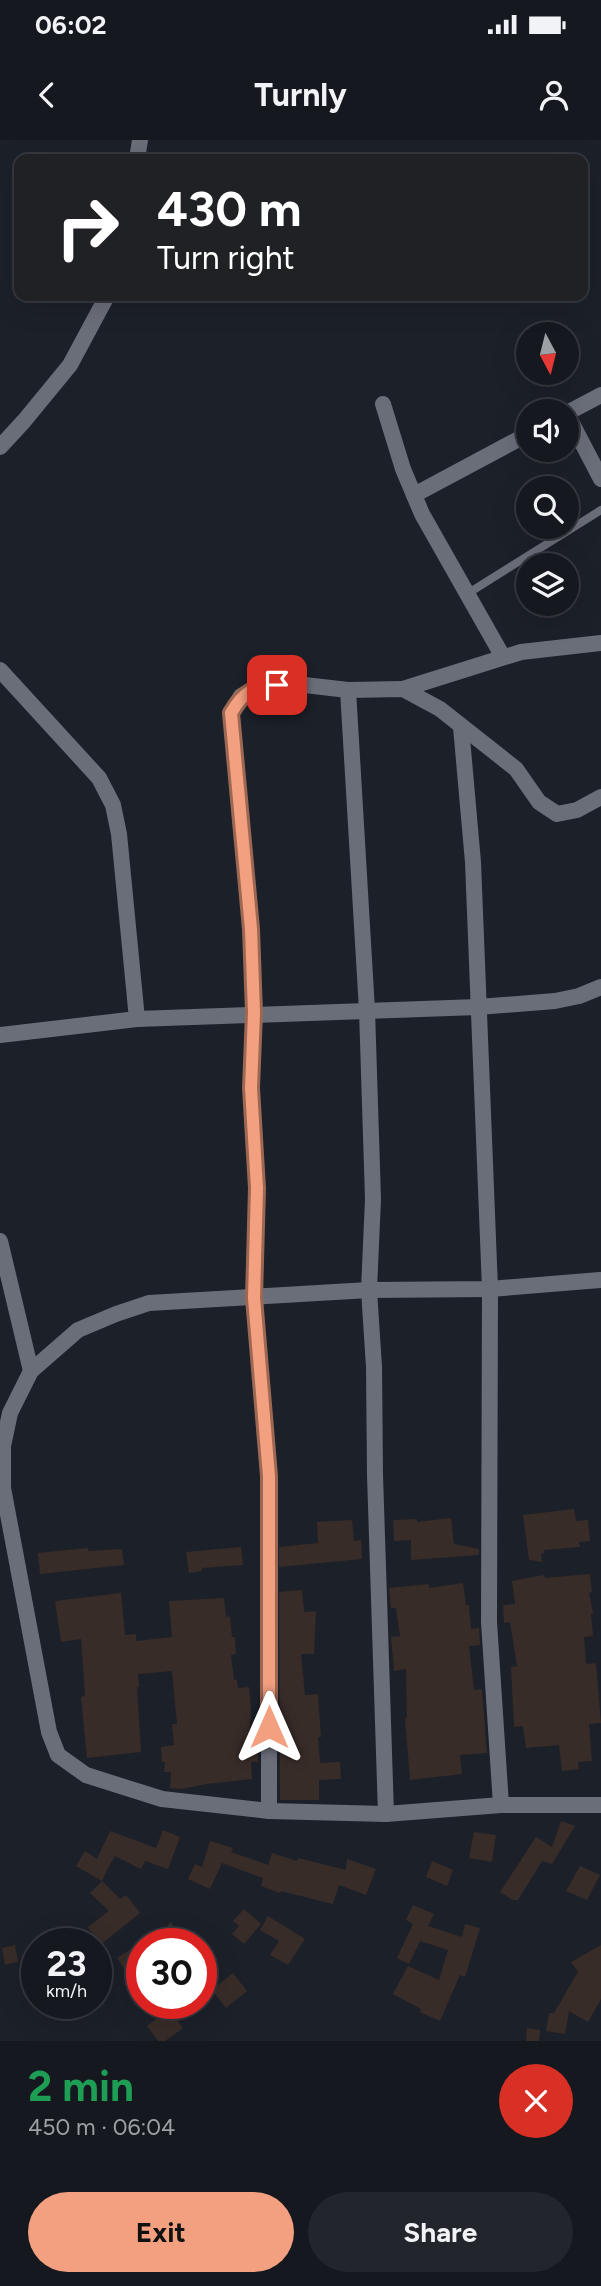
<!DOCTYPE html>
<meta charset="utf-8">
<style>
:root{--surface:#15181f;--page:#22252c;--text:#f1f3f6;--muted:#9da0a4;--line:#34373d;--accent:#f2a080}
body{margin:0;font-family:Figtree,sans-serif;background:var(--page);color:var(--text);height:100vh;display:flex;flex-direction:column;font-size:26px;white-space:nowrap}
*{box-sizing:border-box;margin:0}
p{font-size:23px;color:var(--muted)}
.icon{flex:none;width:38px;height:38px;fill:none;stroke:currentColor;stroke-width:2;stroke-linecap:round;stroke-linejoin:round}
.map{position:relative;height:1901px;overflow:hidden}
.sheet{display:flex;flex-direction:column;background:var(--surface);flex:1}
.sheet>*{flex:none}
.top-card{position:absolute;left:14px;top:14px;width:574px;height:147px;border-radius:14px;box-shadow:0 7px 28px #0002,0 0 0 2px var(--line);background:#202124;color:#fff;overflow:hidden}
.needle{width:46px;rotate:173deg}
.controls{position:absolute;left:516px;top:182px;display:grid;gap:14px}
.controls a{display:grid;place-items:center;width:63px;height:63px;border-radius:50%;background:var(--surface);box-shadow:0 7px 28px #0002,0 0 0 2px var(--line);font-size:35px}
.speed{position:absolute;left:21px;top:1788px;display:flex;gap:14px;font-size:35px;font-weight:700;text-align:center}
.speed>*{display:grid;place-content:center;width:91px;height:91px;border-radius:50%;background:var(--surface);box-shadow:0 7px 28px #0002,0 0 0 2px var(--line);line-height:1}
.speed small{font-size:18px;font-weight:400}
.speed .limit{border:10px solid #d22;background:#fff;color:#111}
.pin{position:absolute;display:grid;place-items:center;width:60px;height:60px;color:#fff;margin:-30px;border-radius:14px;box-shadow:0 4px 10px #0006}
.me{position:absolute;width:77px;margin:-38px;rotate:0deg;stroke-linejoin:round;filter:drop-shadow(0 0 5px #0008)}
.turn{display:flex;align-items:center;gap:24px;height:147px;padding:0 28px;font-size:32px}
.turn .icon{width:91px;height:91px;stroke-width:2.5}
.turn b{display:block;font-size:49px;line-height:60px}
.round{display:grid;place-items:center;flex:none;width:74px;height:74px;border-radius:37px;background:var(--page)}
.overview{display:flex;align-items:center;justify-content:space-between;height:119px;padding:0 28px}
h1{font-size:42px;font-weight:700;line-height:52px;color:#1e9e55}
.button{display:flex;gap:14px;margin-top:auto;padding:14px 28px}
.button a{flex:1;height:80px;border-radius:42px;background:var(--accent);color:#111;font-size:28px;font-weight:700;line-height:80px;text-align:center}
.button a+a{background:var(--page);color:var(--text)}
.status{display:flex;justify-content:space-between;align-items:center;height:49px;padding:0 35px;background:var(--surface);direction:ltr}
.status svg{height:19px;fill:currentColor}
header{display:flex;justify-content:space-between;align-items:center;height:91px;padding:0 28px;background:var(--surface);font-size:32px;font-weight:700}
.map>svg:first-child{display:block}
.building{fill:#382c28}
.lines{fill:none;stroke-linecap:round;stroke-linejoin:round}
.lane{stroke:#6a6e79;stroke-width:8}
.street{stroke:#6a6e79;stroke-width:16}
.route-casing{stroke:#9d6853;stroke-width:18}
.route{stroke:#f2a080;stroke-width:12}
</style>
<div class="status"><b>06:02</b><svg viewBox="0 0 49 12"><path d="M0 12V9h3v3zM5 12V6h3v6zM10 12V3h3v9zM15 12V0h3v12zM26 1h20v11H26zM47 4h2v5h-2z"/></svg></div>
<header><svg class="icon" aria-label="back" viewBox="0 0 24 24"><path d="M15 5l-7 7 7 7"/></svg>Turnly<svg class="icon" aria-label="person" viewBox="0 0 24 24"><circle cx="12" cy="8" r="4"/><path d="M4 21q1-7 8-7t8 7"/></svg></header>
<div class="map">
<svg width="601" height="1901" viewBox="0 0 601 1901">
<rect width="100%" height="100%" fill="#1c2029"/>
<g class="building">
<path d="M574 1369 576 1381 588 1380 590 1401 579 1402 580 1407 544 1410V1413L541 1414 542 1422 529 1420 523 1375Z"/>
<path d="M451 1378 454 1404 479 1409V1415L411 1420V1400L394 1401 393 1380 417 1379V1382Z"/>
<path d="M352 1380 354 1401 361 1400 362 1419 279 1427V1407L318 1403 317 1382Z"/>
<path d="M241 1407 243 1425 202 1428V1431L189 1433 186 1412Z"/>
<path d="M88 1408V1411L122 1409 124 1425 40 1434 38 1413Z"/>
<path d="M590 1434 592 1452 589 1453 593 1473 591 1474 593 1496 584 1497 586 1524 596 1523 601 1583 589 1584 592 1621 578 1622 579 1629 562 1631 559 1605 526 1608 523 1586 514 1587 511 1527 517 1526 510 1482 504 1483 503 1465 515 1464 512 1441 544 1435 545 1438Z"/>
<path d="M463 1443 466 1465H469L471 1489 479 1488 480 1505 469 1506 474 1550 482 1549 487 1613 460 1615 462 1634 410 1640 405 1578H407L406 1529 394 1531 391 1497 400 1496 396 1468H391L389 1448 429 1444V1448Z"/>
<path d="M302 1450 304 1472 316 1471 314 1514H301L305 1555 318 1554 321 1597H318L320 1623 340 1622 341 1639 319 1640V1660H280L279 1452Z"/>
<path d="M121 1453 125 1495 136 1494V1501L172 1497 169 1461 224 1458 226 1477 230 1476 232 1497H235L236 1514 231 1515 234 1540H237L238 1548 249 1547 251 1568 249 1604H258V1622H251L252 1639 206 1644 182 1649 170 1648 171 1632H164L165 1622H162L161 1607 174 1605 172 1584H177L172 1531 138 1534 139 1547H137L141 1612 87 1618 81 1557 85 1556 81 1499 61 1502 55 1461Z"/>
<path d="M561 1681 575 1686 552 1724 542 1721 518 1760H513L500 1752 536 1697 552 1707Z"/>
<path d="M163 1690 180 1697 168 1729 145 1721 141 1729 115 1716 107 1730 102 1741 120 1759 126 1755 140 1773 100 1805 88 1787 109 1771 90 1753 102 1741 76 1726 85 1711 97 1719 110 1691 156 1708Z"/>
<path d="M474 1692 496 1695 492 1722 469 1718Z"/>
<path d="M210 1701 233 1708 231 1712 268 1725 272 1713 297 1721 298 1718 346 1730 347 1719 376 1729 366 1755 339 1745 333 1764 281 1751 280 1753 261 1746 263 1738 222 1723 210 1749 188 1739 195 1724 202 1727Z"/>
<path d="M432 1721 453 1730 447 1746 426 1737Z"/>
<path d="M580 1726 600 1735 587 1760 566 1751Z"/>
<path d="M413 1765 434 1774 428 1786 462 1797 465 1784 480 1788 465 1837 460 1835 440 1881 420 1872 421 1869 393 1854 408 1826 439 1840 448 1810 420 1801 409 1824 397 1818 413 1784 406 1780Z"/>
<path d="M244 1769 261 1784 244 1804 232 1794 239 1786 233 1781Z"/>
<path d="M268 1776 305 1799 288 1825 270 1815 279 1801 260 1790Z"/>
<path d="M170 1781 186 1804H160Z"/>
<path d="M142 1802V1864L127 1843 131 1840 117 1818Z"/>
<path d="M15 1805 18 1822 5 1825 2 1808Z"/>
<path d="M601 1805V1859L588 1882 569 1871 565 1894 546 1891 549 1873H554L578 1832 571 1822Z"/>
<path d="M233 1833 247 1851 226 1868 212 1850Z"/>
<path d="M148 1864H164L183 1888 165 1901H158L147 1886 157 1878Z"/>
<path d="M527 1888 540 1890 539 1901H526Z"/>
</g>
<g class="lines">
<path class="lane" d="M467 454 601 370"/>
<g class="street">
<path d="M137 19 140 0"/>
<path d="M383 264 403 329 422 374 503 517"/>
<path d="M567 273 601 255"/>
<path d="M567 274 601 339"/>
<path d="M0 307 24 281 70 225 107 156"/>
<path d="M414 355 528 294"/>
<path d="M0 530 99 638 113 665 119 694 137 879"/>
<path d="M403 549 521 512 601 503"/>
<path d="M348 550 367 870 373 1059 369 1150 374 1227 375 1335 386 1674"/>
<path d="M461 587 473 722 490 1149 489 1482 501 1665"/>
<path d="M0 895 137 879 478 867 555 861 579 856 601 847"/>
<path d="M0 1101 31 1231"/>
<path d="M600 1140 490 1149 369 1150 149 1163 116 1174 78 1190 31 1231 10 1273 3 1306V1348L49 1592 58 1615 86 1635 162 1659 269 1671 386 1674 501 1665H601"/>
<path d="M269 1671V1336L254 1158 257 1048 251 948 254 873 251 789 231 573 241 556 258 547 296 544 348 550 403 549 440 569 516 629 539 662 557 674 577 670 601 657"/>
</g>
</g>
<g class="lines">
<defs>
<path id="route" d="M269 1587V1336L254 1158 257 1048 251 948 254 873 251 789 231 573C244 551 252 548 277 545"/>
</defs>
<use href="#route" class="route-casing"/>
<use href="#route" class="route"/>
</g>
</svg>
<div class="controls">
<a><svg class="needle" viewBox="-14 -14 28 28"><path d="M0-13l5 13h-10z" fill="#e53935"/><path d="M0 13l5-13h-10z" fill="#9da0a4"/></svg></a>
<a><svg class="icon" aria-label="sound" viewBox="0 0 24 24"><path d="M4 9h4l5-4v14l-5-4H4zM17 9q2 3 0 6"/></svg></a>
<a><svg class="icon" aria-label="search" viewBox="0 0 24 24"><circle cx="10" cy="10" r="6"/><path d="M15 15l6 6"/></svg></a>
<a><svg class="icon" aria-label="layers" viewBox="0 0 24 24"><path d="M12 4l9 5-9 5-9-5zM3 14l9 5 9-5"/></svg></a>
</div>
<div class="speed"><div>23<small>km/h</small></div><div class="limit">30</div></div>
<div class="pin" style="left:277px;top:545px;background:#d93025"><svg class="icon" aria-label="arrive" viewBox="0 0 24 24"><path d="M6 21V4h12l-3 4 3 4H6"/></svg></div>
<svg class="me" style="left:269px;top:1587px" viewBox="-20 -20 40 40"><path d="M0-17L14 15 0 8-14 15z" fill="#f2a080" stroke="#fff" stroke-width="4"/></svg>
<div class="top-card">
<div class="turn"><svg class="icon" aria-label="right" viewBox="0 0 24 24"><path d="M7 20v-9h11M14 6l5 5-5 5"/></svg><div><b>430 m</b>Turn right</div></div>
</div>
</div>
<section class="sheet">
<div class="overview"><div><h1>2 min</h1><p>450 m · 06:04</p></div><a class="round" style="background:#d93025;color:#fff"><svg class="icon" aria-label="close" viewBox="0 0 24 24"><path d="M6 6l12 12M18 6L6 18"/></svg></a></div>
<div class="button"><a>Exit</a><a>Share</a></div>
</section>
